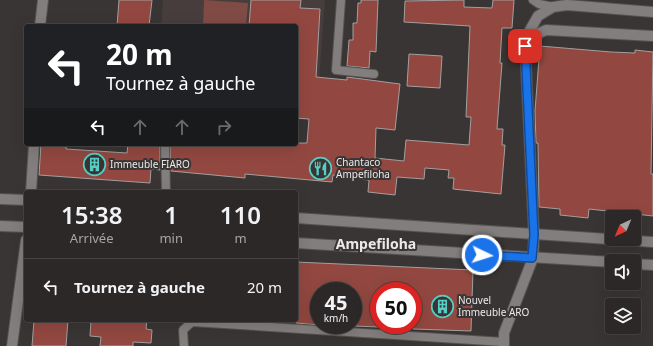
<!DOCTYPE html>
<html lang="fr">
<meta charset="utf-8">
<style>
:root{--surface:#2b2827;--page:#33302f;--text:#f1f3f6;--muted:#a6a6a7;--line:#474444}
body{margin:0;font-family:"Noto Sans",sans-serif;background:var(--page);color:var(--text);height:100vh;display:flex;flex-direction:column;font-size:15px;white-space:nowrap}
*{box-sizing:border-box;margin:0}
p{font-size:13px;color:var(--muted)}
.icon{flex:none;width:22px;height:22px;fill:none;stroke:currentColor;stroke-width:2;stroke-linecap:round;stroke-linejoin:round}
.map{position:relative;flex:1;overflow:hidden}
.side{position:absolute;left:24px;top:190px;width:274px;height:132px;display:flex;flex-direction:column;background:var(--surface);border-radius:4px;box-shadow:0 4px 16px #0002,0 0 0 1px var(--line)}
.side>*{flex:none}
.hud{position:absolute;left:24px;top:24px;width:274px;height:122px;border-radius:4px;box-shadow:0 4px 16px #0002,0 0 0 1px var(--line);background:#202124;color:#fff;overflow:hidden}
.needle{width:26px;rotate:224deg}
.controls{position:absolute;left:605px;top:210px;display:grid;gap:8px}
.controls a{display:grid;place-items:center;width:36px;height:36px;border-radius:4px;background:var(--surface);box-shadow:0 4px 16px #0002,0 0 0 1px var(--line);font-size:20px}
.speed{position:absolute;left:310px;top:282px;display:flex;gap:8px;font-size:20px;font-weight:700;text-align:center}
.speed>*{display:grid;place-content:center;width:52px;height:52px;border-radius:50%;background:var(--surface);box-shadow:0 4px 16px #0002,0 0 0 1px var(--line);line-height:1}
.speed small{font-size:10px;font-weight:400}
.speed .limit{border:6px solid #d22;background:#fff;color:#111}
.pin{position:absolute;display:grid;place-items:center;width:34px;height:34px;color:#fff;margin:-17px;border-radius:8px;box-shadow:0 2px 6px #0006}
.me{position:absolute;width:44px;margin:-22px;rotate:94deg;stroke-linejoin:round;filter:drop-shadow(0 0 3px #0008)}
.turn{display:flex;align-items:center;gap:14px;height:84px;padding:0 16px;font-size:18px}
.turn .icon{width:52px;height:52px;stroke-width:2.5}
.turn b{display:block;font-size:28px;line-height:34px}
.lanes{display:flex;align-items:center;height:38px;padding:0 16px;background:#0003;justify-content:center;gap:20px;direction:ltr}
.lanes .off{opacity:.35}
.eta{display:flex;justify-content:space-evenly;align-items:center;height:68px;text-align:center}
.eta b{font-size:24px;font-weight:600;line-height:28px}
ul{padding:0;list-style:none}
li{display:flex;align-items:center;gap:12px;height:56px;padding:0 16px;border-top:1px solid var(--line)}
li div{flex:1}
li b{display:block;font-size:15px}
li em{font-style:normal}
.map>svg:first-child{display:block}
.built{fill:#473d3c}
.green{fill:#814b45}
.building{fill:#924841;stroke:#a39f9e}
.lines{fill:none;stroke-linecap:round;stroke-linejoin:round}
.service-casing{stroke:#555251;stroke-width:10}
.minor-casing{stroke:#555251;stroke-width:12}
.tertiary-casing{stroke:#555251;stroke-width:12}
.secondary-casing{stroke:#555251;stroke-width:12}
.service{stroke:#827e7d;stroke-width:8}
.minor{stroke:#827e7d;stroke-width:10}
.tertiary{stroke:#827e7d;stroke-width:10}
.secondary{stroke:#827e7d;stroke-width:10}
.route-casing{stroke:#114b97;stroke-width:10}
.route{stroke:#1a73e8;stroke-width:7}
.labels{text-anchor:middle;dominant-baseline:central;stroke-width:4;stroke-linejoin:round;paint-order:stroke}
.poi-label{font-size:10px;fill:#ece9e9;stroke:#393534;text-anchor:start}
.district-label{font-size:14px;font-weight:bold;fill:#ece9e9;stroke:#393534}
</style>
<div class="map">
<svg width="653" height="346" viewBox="0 0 653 346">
<rect width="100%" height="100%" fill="#393534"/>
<path class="built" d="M163 0H325L316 121 296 119V26H161Z"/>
<path class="green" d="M204 0 248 3 246 26H203Z"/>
<g class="building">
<path d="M119 0H152L149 26H117Z"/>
<path d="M251 0H301L300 8 320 9 316 77 347 80V77L400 84 395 130 376 128 375 158 404 161 406 140 469 145 471 117H466L470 26 404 22 405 1 464 0V7L492 8 493 0H514L512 28H502L500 63H502L497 129H503L502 145H505L501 194 453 189 454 178H448L449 170 425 168 424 179 397 177 395 195 368 192 369 180 359 179 360 177 333 175 332 182 245 174V178L171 171 170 144 307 143 309 119 296 118V26H249Z"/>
<path d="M361 0H378L376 52 370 51 369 68 347 66 349 40H353V23H357L358 3H361Z"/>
<path d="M540 46 611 52 635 53V50L653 52 651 174H653V216L589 209 588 218 560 215V209L539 207 538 143H536L535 111Z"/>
<path d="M409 54 442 56 440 88 407 86Z"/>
<path d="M41 144H66V149L127 153 128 144H160V170L151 169 150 183 39 175Z"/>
<path d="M296 262 473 270 471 331 413 329V291H379V327L353 326V291H319V325L296 323Z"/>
<path d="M34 320H68L66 346H32Z"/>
<path d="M91 320H147L146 329 152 330 151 343 133 342V346H100L101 337 90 336Z"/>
</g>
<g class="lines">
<defs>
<g id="service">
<path d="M341 0 336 70 374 74"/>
<path d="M533 0 539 4 553 7"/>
<path d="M165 144 166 192"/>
<path d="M192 320V322L504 342"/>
<path d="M184 346 183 330 192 322"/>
</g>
<g id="minor">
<path d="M526 45 533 36 546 30 653 36"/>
<path d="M504 346V333L533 258 534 235 525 46 530 30 538 16 553 7 567 5 653 12"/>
</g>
<path id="tertiary" d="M12 346 26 240"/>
<g id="secondary">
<path d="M40 26 43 0"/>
<path d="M31 192 34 144"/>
<path d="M0 199 26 200"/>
<path d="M296 218 653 242"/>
<path d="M0 226 26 227"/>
<path d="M296 243 612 262"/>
<path d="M634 264 653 265"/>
</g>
</defs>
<use href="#service" class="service-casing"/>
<use href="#minor" class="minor-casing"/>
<use href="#tertiary" class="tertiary-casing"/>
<use href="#secondary" class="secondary-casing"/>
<use href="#service" class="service"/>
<use href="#minor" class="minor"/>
<use href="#tertiary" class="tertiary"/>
<use href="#secondary" class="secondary"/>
</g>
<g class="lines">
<defs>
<path id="route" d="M482 255 532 258 534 235 525 46"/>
</defs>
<use href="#route" class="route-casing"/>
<use href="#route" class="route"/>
</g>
<defs>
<symbol id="building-ring" viewBox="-11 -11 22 22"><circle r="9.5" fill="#393534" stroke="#56cec4" stroke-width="1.5"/><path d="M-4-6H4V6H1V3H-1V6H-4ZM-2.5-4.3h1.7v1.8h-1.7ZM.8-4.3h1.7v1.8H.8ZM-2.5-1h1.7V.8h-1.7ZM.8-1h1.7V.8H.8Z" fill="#56cec4"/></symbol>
<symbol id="restaurant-ring" viewBox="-11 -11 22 22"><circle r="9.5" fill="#393534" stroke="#56cec4" stroke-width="1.5"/><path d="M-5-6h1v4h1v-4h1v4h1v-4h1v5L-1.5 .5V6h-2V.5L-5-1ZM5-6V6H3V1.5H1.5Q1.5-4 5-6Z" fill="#56cec4"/></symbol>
</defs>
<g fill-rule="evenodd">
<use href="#building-ring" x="82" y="152" width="25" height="25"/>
<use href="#restaurant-ring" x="308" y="156" width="25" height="25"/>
<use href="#building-ring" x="430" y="294" width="25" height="25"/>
</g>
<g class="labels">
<g class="poi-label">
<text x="336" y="162">Chantaco<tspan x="336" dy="12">Ampefiloha</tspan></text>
<text x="110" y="164">Immeuble FIARO</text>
<text x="458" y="300">Nouvel<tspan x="458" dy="12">Immeuble ARO</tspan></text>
</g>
<g class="district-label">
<text x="376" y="243">Ampefiloha</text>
</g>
</g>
</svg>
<div class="controls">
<a><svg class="needle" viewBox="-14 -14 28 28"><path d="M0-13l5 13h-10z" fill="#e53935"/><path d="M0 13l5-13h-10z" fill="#a6a6a7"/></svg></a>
<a><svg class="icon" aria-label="sound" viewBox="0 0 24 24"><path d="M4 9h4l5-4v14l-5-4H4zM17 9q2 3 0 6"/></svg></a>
<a><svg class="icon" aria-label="layers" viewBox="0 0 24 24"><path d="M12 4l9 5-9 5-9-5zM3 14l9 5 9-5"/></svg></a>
</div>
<div class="speed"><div>45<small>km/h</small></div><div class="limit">50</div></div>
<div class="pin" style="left:525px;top:46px;background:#d93025"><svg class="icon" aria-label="arrive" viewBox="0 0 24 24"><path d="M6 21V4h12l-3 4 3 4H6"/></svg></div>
<svg class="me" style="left:482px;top:255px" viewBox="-20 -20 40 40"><circle r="17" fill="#1a73e8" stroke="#fff" stroke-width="3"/><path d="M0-11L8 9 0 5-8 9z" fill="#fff"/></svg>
<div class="hud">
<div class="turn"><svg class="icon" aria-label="left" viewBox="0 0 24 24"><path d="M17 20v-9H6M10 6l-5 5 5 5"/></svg><div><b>20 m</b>Tournez à gauche</div></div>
<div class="lanes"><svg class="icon" aria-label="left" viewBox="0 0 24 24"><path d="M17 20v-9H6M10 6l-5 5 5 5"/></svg><svg class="icon off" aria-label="ahead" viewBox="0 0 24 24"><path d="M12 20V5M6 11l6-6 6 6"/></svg><svg class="icon off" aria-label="ahead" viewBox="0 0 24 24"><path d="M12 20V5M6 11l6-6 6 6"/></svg><svg class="icon off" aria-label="right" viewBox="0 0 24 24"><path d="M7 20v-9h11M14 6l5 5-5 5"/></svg></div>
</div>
<section class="side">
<div class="eta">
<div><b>15:38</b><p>Arrivée</p></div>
<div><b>1</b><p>min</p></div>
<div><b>110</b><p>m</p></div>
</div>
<ul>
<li><svg class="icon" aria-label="left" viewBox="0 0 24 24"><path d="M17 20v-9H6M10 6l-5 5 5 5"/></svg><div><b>Tournez à gauche</b></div><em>20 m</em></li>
</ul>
</section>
</div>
